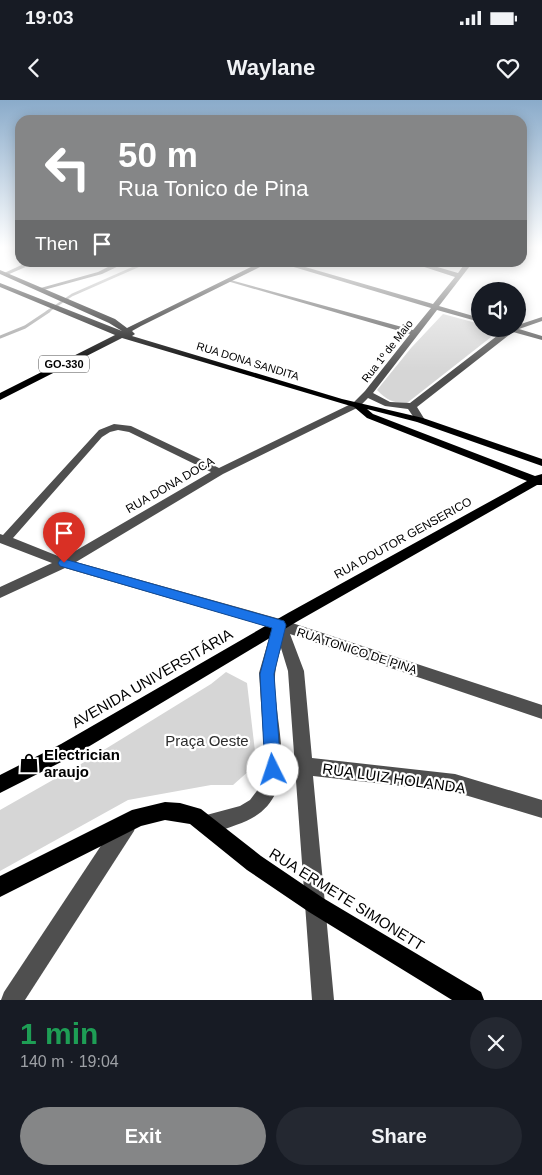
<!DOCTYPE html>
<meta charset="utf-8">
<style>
:root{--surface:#171b24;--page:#242831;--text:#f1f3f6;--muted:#9ea1a6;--accent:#858687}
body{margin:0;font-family:Arial,sans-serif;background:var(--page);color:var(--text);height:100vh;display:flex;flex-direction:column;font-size:19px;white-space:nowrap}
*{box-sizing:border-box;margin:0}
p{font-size:16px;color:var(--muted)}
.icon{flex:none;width:28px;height:28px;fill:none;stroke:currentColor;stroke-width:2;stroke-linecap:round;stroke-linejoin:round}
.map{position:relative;height:900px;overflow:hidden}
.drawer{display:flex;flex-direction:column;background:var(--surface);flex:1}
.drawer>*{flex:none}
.hud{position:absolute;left:15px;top:15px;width:512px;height:152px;border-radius:15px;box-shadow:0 2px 12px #0003;background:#858687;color:#fff;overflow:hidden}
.buttons{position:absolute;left:471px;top:182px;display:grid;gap:10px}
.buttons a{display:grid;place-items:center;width:55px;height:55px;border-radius:50%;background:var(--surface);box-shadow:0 2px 12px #0003;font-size:25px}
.pin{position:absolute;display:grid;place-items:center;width:42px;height:42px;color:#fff;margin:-51px -21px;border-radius:50% 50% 50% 0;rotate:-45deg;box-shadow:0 0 5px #0007}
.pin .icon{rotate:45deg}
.me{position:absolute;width:55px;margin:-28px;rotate:356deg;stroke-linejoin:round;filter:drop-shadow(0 0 4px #0008)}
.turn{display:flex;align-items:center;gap:18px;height:105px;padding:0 20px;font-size:22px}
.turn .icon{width:65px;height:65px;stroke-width:2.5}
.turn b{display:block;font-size:35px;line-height:42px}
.then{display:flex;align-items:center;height:48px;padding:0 20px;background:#0003;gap:10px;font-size:19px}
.round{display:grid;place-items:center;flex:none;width:52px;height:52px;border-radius:26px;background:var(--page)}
.summary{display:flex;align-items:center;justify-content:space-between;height:85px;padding:0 20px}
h1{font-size:30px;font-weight:800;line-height:38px;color:#1e9e55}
.primary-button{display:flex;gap:10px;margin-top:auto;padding:10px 20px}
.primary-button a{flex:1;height:58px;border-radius:30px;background:var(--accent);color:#fff;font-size:20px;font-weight:800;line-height:58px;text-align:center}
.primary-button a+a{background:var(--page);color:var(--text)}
.status{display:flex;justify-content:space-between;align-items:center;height:35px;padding:0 25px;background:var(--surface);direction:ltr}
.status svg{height:14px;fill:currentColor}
header{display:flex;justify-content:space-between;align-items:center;height:65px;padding:0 20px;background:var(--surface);font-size:22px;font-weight:800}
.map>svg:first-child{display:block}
.green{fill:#d6d6d6}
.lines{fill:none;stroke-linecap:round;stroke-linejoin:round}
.stream-far1{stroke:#9d9d9d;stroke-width:2.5}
.stream{stroke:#9d9d9d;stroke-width:3}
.minor{fill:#4f4f4f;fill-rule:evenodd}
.major{fill:#000;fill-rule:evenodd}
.route{fill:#1a73e8;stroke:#114b97}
.labels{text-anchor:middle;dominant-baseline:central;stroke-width:4.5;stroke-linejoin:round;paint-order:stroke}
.far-street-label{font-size:11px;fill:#000;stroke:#fff}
.shield{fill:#fff;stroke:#4c4c4c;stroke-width:1}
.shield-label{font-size:11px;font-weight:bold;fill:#000}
.street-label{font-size:12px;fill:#000;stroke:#fff}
.near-street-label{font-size:15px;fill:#000;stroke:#fff}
.near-park-label{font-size:15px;fill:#2d2d2d;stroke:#fff}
.near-poi-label{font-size:15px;font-weight:bold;fill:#000;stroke:#fff;text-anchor:start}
</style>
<div class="status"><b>19:03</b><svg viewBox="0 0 49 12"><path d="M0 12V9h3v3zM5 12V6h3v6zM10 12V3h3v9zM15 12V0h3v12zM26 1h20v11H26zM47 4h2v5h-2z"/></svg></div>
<header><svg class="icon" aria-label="back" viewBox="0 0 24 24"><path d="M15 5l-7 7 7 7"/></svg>Waylane<svg class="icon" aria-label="heart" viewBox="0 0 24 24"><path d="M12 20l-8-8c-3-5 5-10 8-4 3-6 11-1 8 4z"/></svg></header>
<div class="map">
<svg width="542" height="900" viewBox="0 0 542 900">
<rect width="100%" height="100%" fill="#fff"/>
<g class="green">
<path d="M443 214 480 224V229L500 230 407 303C392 303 387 300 377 290L411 248Z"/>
<path d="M226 572 247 583 256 660 250 670 233 685H211L128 700 0 771V710L81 664 211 584Z"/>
</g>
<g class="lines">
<path class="stream-far1" d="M47 212 72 195 147 162"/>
<path class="stream" d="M0 237 25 227 49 211"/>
<g class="minor">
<path d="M28 162H37L7 175 2 174Z"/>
<path d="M118 162H127L102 174 40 191 37 189 98 172Z"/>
<path d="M277 162H288L433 204 455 177 409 162H420L458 173 466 162H473L439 206 480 218V222L437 210 373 293 390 302 410 303 506 229H518V225L542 217V221L519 229 542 236V240L513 232 417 307 425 320 423 322H417L408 309 385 306 368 298 359 307 223 374 76 462 280 519 542 605V619L290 534 304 571 312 658 455 674 542 700V718L455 692 313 676 334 900H312L288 571 281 548C276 562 274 575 275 589 278 641 302 704 236 725 225 729 210 735 199 731L197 724 199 717 240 706 250 700 259 688 265 662 259 573 272 528 65 468 0 498V487L52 463 0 443V434L3 435 99 330 114 324 131 326 219 368 353 303 365 291 410 234 227 181V179L413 230 431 208ZM118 330 129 332 211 372 63 458 13 438 102 337 110 332Z"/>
<path d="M127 715 134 717 136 724 134 731 25 900H1L4 892 120 717Z"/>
</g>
<g class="major">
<path d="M261 162H270L141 226 132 231 135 234 132 236 342 299 423 318 542 359V366L417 322 367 309 373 314 535 376 542 374V385H537L298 521 73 656 0 693V675L61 644 288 513 527 381 367 318 354 307 122 238 0 300V293L115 235 0 187V183L122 231 109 223 0 174V170L115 219 127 228Z"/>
<path d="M165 702 180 703 201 709 261 756 323 798 481 892 484 900H452L309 812 247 770 190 724 165 720 141 726 0 797V776L132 710Z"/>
</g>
</g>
<linearGradient id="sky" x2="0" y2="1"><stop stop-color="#8aabca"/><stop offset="0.54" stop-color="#fff"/><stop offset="1" stop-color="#fff" stop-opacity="0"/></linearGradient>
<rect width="542" height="272" fill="url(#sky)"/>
<path class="route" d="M64 459 284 521 286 525 274 574 281 670 279 675 273 678 268 675 265 670 260 574 272 528 60 466 58 463 60 460Z"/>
<defs>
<symbol id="shop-bare" viewBox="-9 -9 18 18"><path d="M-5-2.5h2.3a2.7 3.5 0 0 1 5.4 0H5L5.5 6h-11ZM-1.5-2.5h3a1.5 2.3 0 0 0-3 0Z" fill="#000" stroke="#fff" stroke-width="2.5" paint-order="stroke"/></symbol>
</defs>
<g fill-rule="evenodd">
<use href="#shop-bare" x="15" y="649" width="28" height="28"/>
</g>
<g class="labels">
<g class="far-street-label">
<text transform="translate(387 251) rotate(-52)">Rua 1º de Maio</text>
<text transform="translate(248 261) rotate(17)">RUA DONA SANDITA</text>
</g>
<rect class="shield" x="39" y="255.5" width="50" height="17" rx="4"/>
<g class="shield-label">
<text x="64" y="264">GO-330</text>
</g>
<g class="street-label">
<text transform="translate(170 385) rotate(-30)">RUA DONA DOCA</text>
<text transform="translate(403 438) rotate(-29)">RUA DOUTOR GENSERICO</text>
<text transform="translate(357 551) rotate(18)">RUA TONICO DE PINA</text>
</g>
<g class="near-street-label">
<text transform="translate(152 578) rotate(-30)">AVENIDA UNIVERSITÁRIA</text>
<text transform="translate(394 678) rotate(8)">RUA LUIZ HOLANDA</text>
<text transform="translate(347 799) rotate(32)">RUA ERMETE SIMONETT</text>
</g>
<g class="near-park-label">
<text x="207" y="640">Praça Oeste</text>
</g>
<g class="near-poi-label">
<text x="44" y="654">Electrician<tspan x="44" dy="17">araujo</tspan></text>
</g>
</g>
</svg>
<div class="buttons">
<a><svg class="icon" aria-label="sound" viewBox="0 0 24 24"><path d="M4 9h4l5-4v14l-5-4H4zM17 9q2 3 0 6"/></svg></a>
</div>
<div class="pin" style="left:64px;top:463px;background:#d93025"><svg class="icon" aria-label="arrive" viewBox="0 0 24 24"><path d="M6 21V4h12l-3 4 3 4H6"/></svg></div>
<svg class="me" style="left:273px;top:670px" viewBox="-20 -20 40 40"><circle r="19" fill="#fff"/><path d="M0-13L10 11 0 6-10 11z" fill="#1a73e8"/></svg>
<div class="hud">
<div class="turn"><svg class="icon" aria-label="left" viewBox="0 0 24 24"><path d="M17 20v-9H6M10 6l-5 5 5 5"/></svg><div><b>50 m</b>Rua Tonico de Pina</div></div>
<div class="then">Then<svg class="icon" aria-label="arrive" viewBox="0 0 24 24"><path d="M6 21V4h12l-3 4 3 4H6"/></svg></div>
</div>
</div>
<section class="drawer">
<div class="summary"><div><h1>1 min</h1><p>140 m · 19:04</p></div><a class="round"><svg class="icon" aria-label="close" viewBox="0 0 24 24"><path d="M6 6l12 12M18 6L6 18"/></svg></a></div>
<div class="primary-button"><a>Exit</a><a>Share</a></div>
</section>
